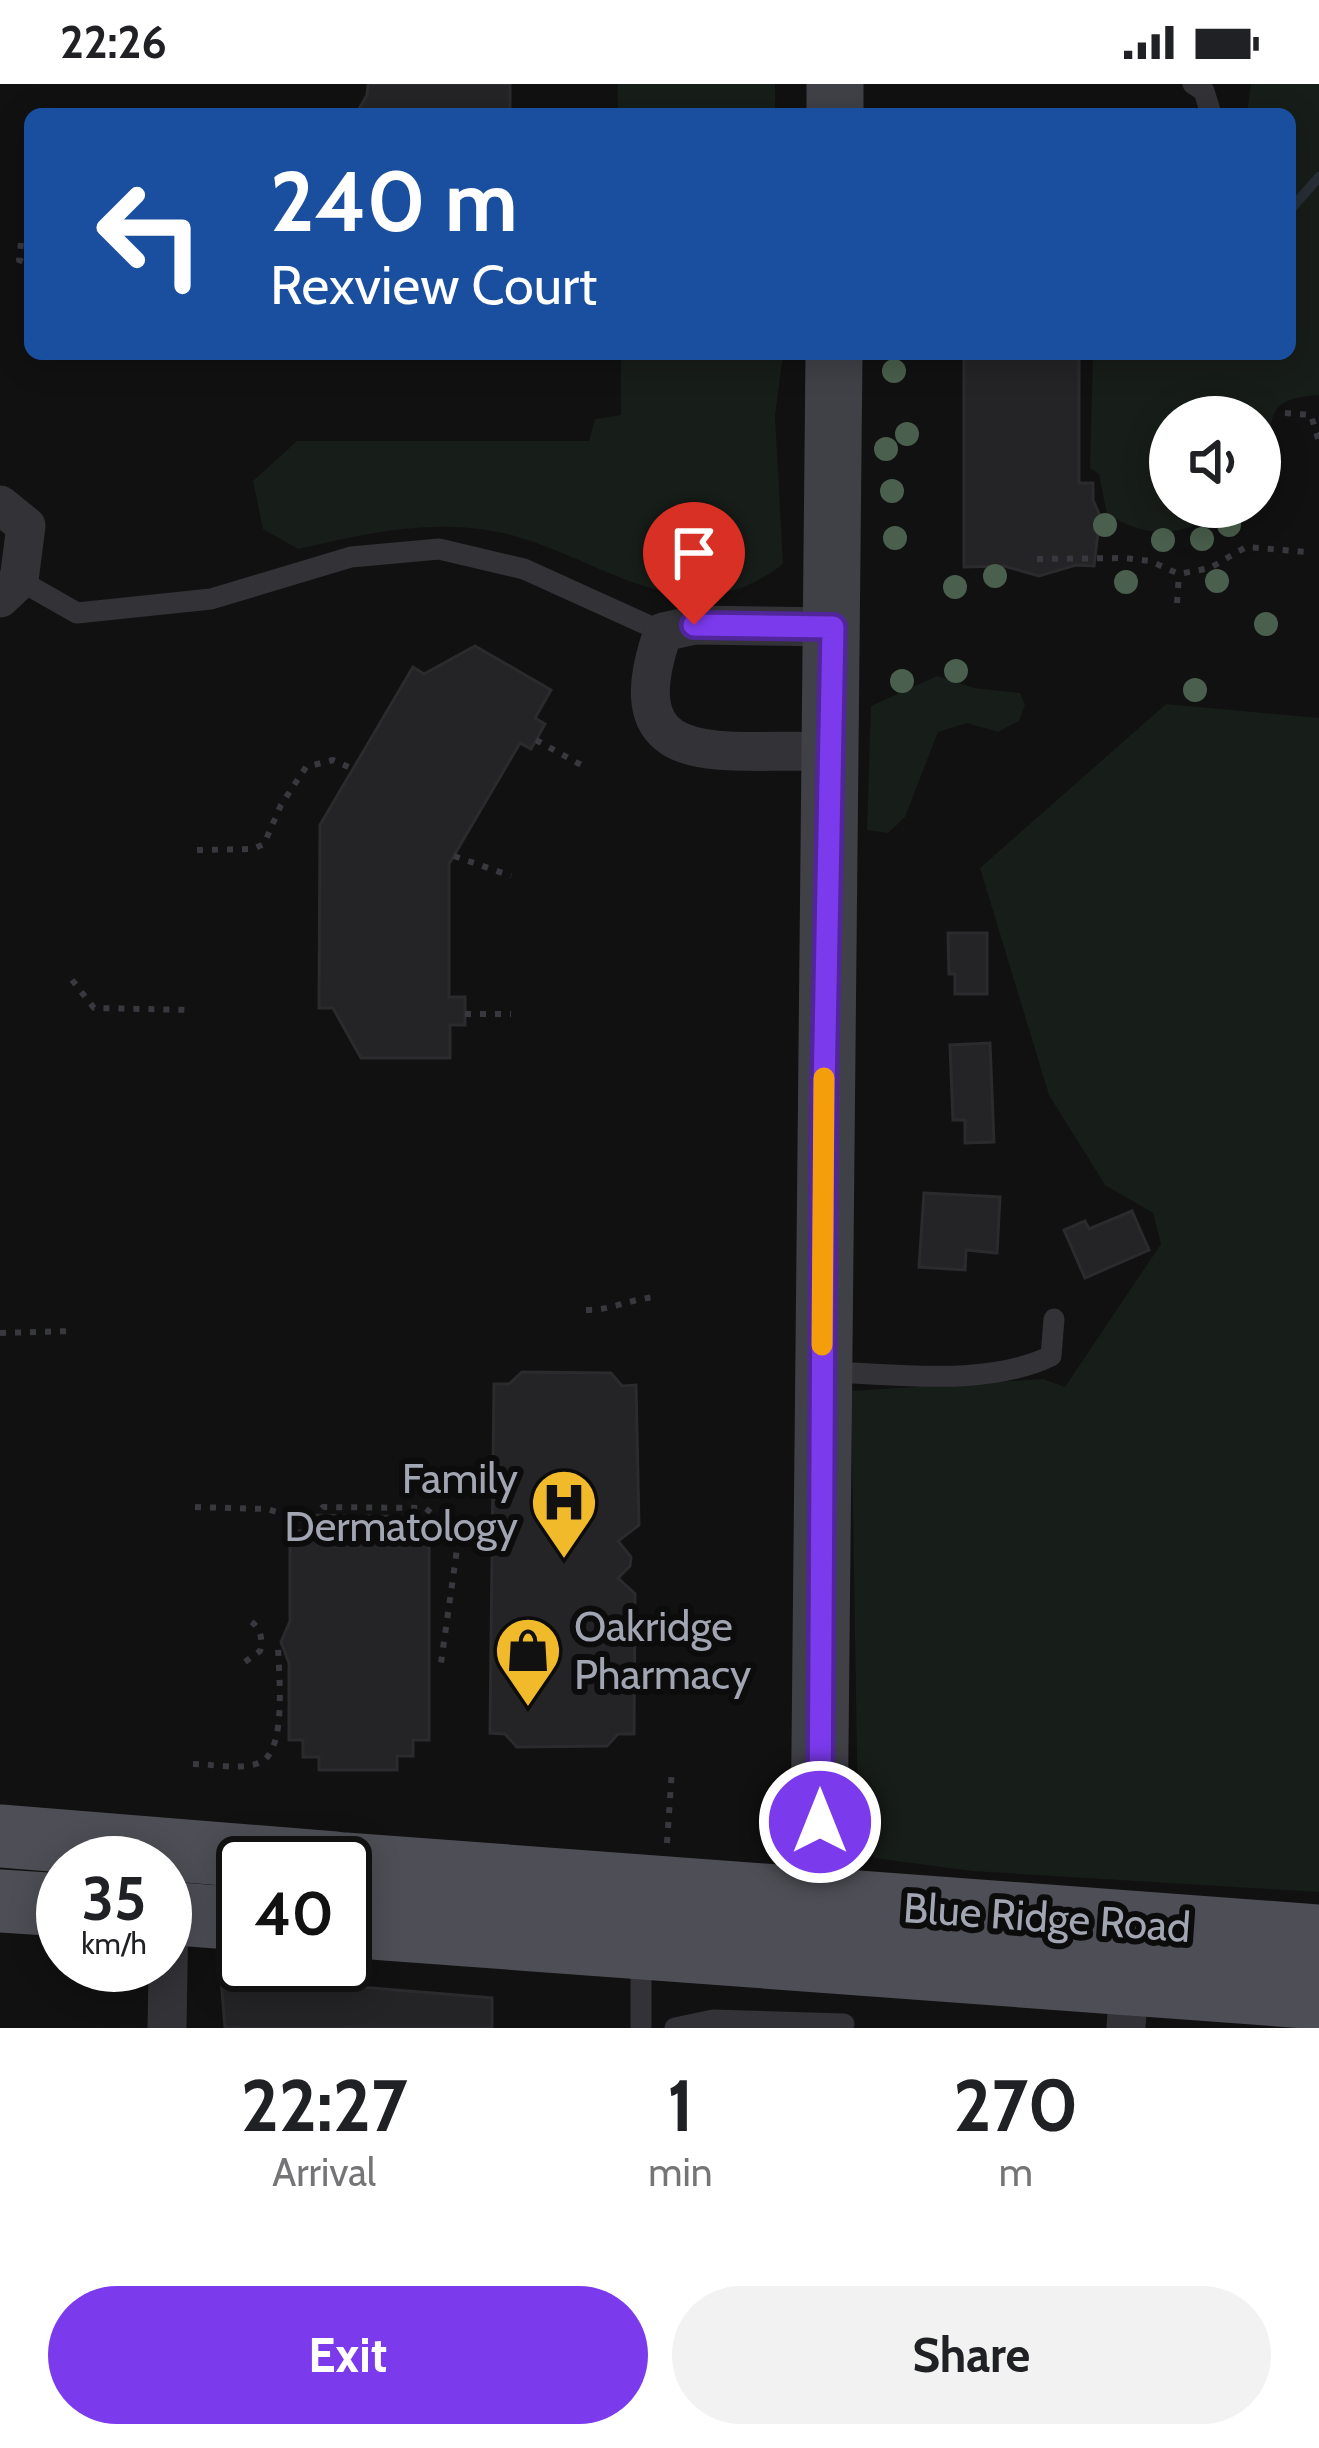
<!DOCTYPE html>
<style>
:root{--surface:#fff;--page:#f2f2f2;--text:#202124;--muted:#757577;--accent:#7c3aed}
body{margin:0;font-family:Cabin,sans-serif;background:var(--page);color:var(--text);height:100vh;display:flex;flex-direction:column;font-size:45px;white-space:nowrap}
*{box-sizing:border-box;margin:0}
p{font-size:39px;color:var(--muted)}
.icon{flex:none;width:66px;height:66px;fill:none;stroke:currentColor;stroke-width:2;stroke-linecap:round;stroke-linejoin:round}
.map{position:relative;height:1944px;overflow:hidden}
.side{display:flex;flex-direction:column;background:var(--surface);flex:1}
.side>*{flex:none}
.banner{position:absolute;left:24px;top:24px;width:1272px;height:252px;border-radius:18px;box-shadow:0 6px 30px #0003;background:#1a4fa0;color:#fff;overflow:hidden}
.buttons{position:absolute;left:1149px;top:312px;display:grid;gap:24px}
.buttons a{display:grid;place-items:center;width:132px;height:132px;border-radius:50%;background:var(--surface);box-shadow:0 6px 30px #0003;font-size:60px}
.speed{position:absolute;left:36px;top:1752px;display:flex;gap:24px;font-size:60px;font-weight:700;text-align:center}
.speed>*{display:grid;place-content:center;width:156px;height:156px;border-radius:50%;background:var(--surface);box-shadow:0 6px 30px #0003;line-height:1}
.speed small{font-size:30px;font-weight:400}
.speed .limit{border:6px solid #111;border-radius:18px;background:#fff;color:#111}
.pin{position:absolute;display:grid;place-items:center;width:102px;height:102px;color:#fff;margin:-123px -51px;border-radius:50% 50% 50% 0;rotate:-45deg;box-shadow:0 0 12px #0007}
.pin .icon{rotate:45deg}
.me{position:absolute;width:132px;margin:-66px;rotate:0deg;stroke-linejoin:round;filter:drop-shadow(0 0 9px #0008)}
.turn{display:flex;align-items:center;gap:42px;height:252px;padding:0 48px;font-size:54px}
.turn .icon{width:156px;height:156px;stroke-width:2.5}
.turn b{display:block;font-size:84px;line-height:102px}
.eta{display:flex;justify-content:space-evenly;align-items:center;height:204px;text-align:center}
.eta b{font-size:72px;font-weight:700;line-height:84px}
.button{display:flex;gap:24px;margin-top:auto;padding:24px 48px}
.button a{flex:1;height:138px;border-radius:72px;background:var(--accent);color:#fff;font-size:48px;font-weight:700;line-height:138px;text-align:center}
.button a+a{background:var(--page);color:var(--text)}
.status{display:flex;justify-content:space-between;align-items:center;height:84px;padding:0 60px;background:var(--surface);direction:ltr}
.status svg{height:33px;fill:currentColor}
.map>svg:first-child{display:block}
.green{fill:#171d18}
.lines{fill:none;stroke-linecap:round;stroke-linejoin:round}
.stream{stroke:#272e35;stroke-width:10}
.building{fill:#242426;stroke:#2b2b2e;stroke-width:3}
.path{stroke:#38393e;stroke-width:6;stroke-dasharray:6 9;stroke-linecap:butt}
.lane{stroke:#323237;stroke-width:21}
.street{stroke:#323237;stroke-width:39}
.secondary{stroke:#404147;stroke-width:57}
.primary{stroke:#4e4f56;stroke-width:63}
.tree{fill:#4a5f4d}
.route-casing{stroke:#51269a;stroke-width:30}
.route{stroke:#7c3aed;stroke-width:21}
.slow{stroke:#f59e0b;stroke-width:21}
.labels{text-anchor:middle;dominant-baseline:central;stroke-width:12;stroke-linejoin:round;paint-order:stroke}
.poi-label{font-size:42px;fill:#a2a6b3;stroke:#0c0c0d;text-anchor:end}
.street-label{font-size:42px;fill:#a2a6b3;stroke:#0c0c0d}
</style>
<div class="status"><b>22:26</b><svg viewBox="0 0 49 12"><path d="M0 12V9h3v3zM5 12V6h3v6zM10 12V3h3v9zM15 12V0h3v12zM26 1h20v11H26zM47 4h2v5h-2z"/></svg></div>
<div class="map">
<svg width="1319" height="1944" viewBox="0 0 1319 1944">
<rect width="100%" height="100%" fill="#111112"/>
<g class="green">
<rect x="618" y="0" width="157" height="30"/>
<path d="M1251 0H1319V311C1255 315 1280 341 1260 381V333H1170V423H1230C1188 451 1152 458 1107 430L1099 390 1090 384 1093 270H1290V30H1247Z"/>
<path d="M621 270H783L775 332 783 480C686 556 604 474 507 450 436 433 368 449 298 465L263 445 253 397 297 357H589L595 335 621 331Z"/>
<path d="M937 592 974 604 1020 609 1025 621 1019 637 998 648 967 639 938 648 905 733 888 749 867 746 871 622Z"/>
<path d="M1166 620 1319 634V1808L972 1787 874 1774 858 1733 851 1307 1043 1295 1065 1303 1161 1160 1153 1129 1105 1101 1049 1011 980 784Z"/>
</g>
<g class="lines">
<path class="stream" d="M1290 126 1319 93"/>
</g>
<g class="building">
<path d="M368 0H510V30H356L367 11Z"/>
<path d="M964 270H1079V399H1093V416L1100 432 1094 482 1076 481 1039 492 1004 482 964 483Z"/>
<path d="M475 562 551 606 535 634 545 640 531 665 520 659 449 780V913H465V941H450V974H361L333 924H319L320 741 413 583 424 590Z"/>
<path d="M948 849H987V910H955V890H949Z"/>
<path d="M990 959 994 1058 965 1059V1036H953L950 961Z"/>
<path d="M924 1109 1000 1113 997 1169 966 1166 965 1186 919 1183Z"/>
<path d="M1132 1127 1149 1166 1085 1194 1064 1146 1085 1137 1089 1145Z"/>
<path d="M522 1288 611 1289 622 1302 636 1301 639 1441 618 1457 631 1473 630 1482 618 1494 635 1510 634 1650H618L607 1662 517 1663 505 1650 490 1649 494 1300H509Z"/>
<path d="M306 1431 429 1433V1656H413V1672H397V1686H319V1673H303V1656H289V1579L281 1558 290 1537V1447H306Z"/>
<path d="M220 1882 323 1900 492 1914V1944H225Z"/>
</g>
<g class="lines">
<g class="path">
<path d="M21 159 19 176 30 181"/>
<path d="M1285 329 1311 331 1319 358"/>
<path d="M1037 475 1125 474 1150 477 1179 490 1210 484 1246 463 1308 468"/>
<path d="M1177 519 1179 490"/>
<path d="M536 656 583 682"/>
<path d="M197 766 253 765 264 760 281 721 306 683 333 676 353 685"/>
<path d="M454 772 511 792"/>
<path d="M72 896 94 924 193 926"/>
<path d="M465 930H511"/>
<path d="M586 1226C613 1226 627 1216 654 1213"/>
<path d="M0 1249 72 1247"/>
<path d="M195 1423 267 1425 310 1438 323 1423 425 1424 459 1451 441 1579"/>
<path d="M245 1578 260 1567C264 1553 259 1540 245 1534"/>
<path d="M193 1680C212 1680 243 1687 261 1678 288 1664 278 1586 278 1558"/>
<path d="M667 1759 672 1685"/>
</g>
<g class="lane">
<path d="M1193 0 1204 7 1211 30"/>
<path d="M19 496 77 529 211 515 351 473 439 465 524 485 663 548"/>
<path d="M829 1288C899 1290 986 1303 1051 1272L1054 1235"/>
<path d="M641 1871V1944"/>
<path d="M675 1944 713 1936 844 1940"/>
</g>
<g class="street">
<path d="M0 421 26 442 19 496 0 514"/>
<path d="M831 668C730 662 611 696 663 548L695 541 833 543"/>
<path d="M167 1944 169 1829"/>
<path d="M1126 1944 1129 1901"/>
</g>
<g class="secondary">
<path d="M835 30V0"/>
<path d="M818 1861 834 270"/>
</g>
<g class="primary">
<path d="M0 1752 335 1779"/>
<path d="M345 1780 1319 1852"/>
<path d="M0 1817 63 1821"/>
<path d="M165 1829 243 1835"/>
<path d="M345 1842 1319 1914"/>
</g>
</g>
<g class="tree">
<circle cx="894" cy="287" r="12"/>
<circle cx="907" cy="350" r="12"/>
<circle cx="886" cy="365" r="12"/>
<circle cx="892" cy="407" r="12"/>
<circle cx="1105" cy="441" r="12"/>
<circle cx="1229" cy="441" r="12"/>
<circle cx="895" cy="454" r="12"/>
<circle cx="1202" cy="455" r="12"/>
<circle cx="1163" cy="456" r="12"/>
<circle cx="995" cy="492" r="12"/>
<circle cx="1217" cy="497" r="12"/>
<circle cx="1126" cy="498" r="12"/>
<circle cx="955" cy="503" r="12"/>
<circle cx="1266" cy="540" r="12"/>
<circle cx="956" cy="587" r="12"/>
<circle cx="902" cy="597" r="12"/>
<circle cx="1195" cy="606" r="12"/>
</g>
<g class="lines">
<defs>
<path id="route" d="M694 541 833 543 824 1007 820 1738"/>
</defs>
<use href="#route" class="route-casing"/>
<use href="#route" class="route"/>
<path class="slow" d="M822 1261 824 994"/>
</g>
<defs>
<symbol id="hospital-pin" viewBox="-11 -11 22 30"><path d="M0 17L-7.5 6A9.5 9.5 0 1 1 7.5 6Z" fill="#f1ba2a" stroke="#0c0c0d"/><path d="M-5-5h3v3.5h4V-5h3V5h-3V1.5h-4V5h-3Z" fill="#111"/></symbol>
<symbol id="shop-pin" viewBox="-11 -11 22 30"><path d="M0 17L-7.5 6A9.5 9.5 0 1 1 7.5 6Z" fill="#f1ba2a" stroke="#0c0c0d"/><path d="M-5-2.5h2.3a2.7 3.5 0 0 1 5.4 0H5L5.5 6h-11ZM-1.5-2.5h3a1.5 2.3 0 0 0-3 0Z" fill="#111"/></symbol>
</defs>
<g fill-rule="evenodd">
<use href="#hospital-pin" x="526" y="1380" width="76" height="104"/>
<use href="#shop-pin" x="490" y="1528" width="76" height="104"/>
</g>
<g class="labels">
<g class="poi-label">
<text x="518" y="1394">Family<tspan x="518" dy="48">Dermatology</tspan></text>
<text x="574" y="1542" text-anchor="start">Oakridge<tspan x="574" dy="48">Pharmacy</tspan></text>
</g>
<g class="street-label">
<text transform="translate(1047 1833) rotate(4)">Blue Ridge Road</text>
</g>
</g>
</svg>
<div class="buttons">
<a><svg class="icon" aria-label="sound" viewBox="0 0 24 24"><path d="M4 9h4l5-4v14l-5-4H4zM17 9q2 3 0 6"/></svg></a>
</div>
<div class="speed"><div>35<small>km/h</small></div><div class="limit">40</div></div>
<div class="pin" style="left:694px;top:541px;background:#d93025"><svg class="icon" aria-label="arrive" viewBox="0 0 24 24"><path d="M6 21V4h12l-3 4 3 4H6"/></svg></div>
<svg class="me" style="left:820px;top:1738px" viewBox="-20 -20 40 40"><circle r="17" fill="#7c3aed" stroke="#fff" stroke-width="3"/><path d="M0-11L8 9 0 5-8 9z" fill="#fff"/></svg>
<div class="banner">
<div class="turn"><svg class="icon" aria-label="left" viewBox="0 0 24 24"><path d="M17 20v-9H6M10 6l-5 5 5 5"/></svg><div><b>240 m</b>Rexview Court</div></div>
</div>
</div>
<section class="side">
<div class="eta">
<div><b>22:27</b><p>Arrival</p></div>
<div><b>1</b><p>min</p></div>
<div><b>270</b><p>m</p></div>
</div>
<div class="button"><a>Exit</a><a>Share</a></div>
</section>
